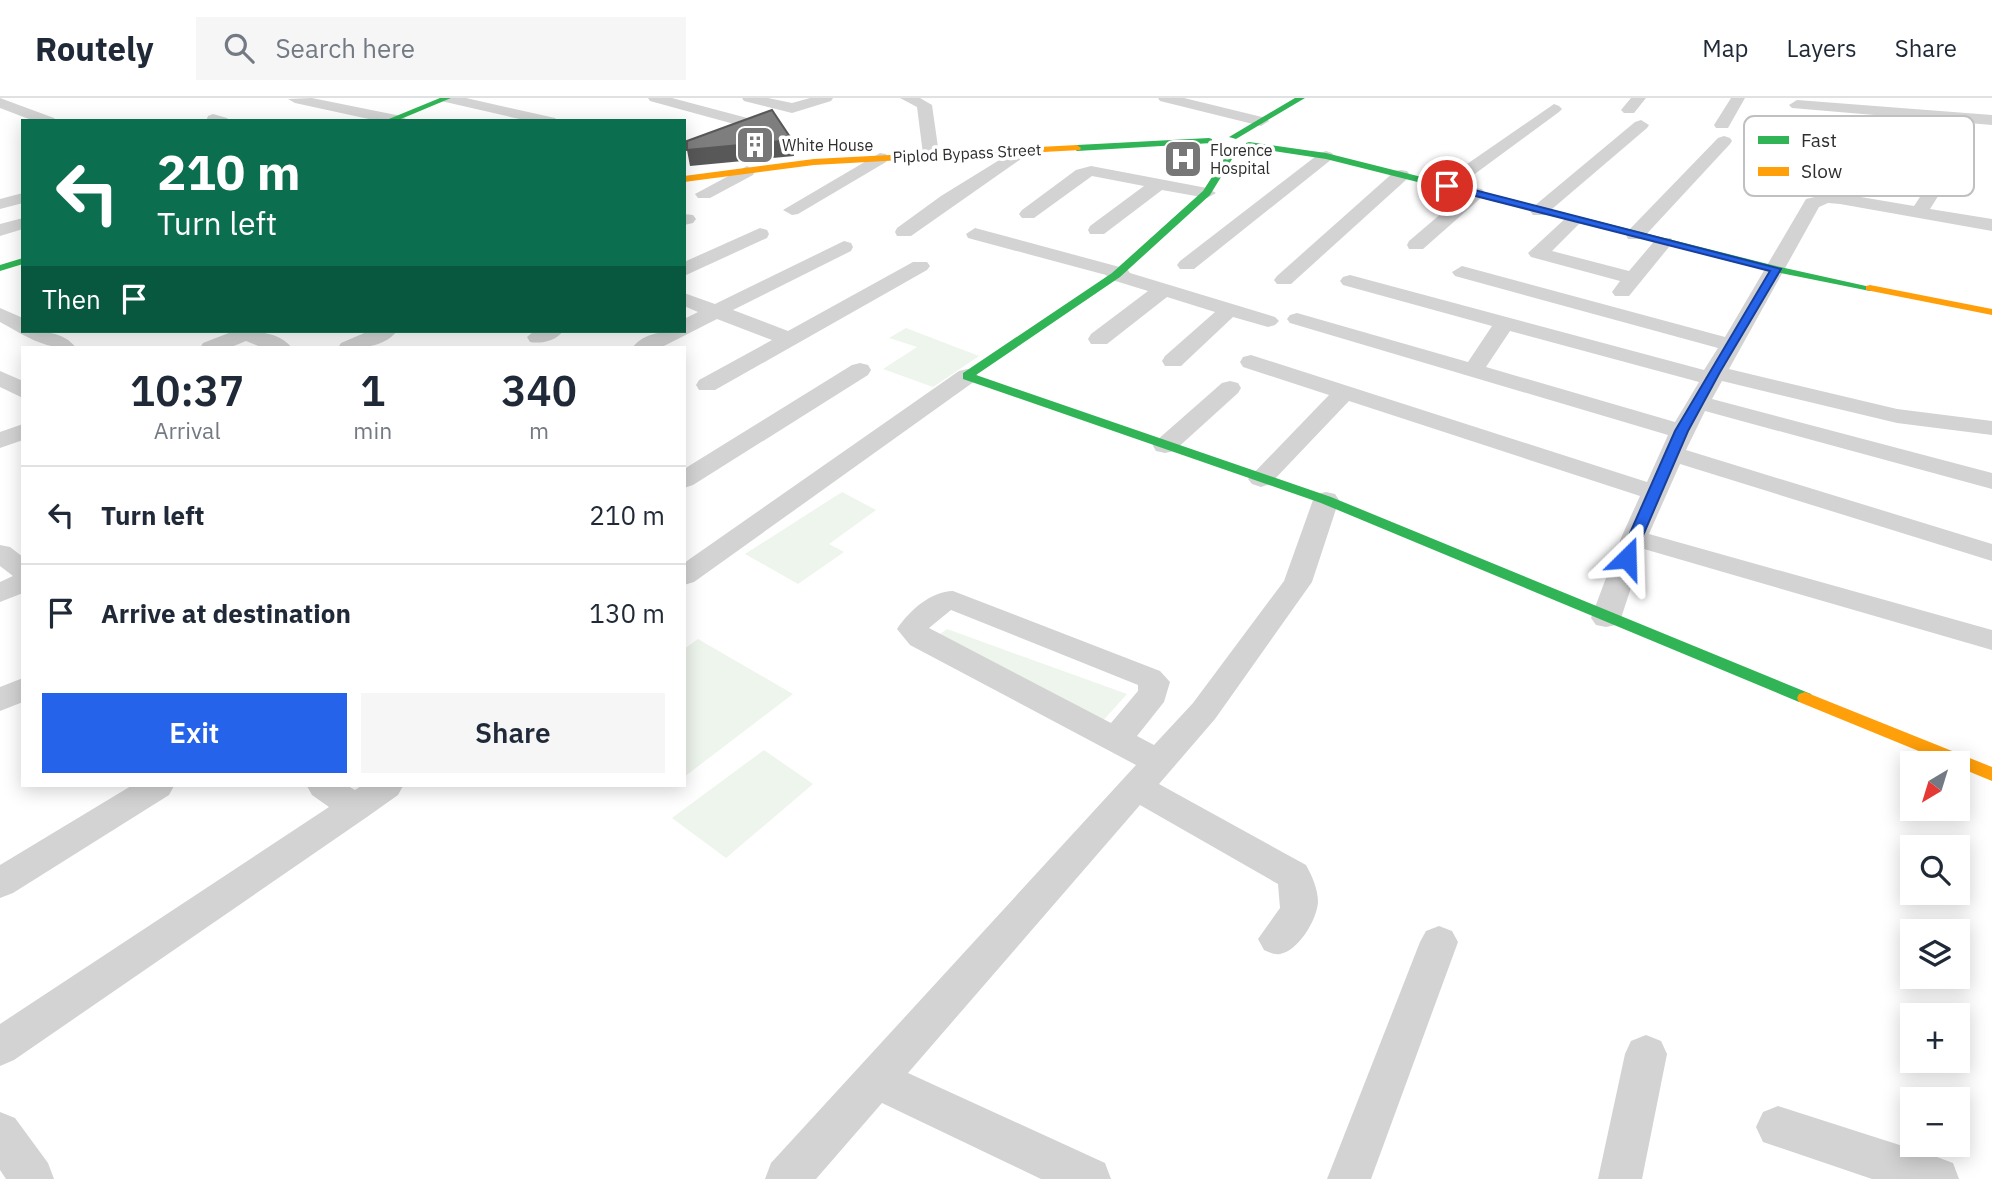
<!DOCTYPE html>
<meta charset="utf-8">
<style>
:root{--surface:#fff;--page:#f6f6f7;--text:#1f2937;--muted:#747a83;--line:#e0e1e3;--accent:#2563eb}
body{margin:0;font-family:"IBM Plex Sans",sans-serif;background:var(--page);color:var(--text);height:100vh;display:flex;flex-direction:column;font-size:26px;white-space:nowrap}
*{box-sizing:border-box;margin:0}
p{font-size:23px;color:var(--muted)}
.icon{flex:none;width:38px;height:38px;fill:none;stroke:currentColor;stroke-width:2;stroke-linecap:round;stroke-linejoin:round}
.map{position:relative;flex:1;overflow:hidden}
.panel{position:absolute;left:21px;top:248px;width:665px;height:441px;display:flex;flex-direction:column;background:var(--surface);border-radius:0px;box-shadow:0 4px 18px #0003}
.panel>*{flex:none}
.banner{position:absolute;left:21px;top:21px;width:665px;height:214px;border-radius:0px;box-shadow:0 4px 18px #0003;background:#0b6e4f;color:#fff;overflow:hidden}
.needle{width:46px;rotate:218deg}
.buttons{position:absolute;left:1900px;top:653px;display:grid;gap:14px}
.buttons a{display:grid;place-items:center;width:70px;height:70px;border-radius:0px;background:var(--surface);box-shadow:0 4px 18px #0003;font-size:35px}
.pin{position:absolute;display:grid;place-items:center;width:60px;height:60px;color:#fff;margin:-30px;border:4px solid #fff;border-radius:50%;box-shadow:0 2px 7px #0007}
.me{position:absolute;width:77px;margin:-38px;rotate:22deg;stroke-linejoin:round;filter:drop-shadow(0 0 5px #0008)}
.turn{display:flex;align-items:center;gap:24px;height:147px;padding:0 21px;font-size:32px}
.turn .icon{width:91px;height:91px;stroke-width:2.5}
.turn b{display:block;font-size:49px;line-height:60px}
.then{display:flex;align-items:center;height:66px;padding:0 21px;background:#0003;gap:14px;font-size:26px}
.eta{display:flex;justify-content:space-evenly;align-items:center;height:119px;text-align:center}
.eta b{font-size:42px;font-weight:600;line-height:49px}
.action{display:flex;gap:14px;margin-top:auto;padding:14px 21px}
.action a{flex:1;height:80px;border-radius:0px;background:var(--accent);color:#fff;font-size:28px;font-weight:600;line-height:80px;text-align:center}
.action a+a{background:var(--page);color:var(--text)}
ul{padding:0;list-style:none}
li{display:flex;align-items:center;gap:21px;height:98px;padding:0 21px;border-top:2px solid var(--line)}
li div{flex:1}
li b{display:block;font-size:26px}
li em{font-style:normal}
header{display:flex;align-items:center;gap:42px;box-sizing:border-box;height:98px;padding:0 35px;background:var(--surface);border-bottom:2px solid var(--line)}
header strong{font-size:33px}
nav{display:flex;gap:38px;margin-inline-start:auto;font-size:24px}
.search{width:490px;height:63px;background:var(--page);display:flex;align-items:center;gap:18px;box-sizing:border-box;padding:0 24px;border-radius:0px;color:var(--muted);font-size:26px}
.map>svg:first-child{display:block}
.green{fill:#eef5ec}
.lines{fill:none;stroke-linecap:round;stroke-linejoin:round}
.street{fill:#d3d3d3;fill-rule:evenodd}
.fast{fill:#30b455;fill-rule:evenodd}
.slow{fill:#ff9f0a;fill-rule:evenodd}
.shaded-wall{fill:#585858}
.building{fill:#7e7e7e;stroke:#585858;stroke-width:2}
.route{fill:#2563eb;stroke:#184099;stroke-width:2}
.labels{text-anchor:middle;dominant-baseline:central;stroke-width:7;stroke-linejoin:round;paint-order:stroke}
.far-poi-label{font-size:16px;fill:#2e2e2e;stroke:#fff;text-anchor:start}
.far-street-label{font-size:16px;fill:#2e2e2e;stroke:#fff}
.key{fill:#fff;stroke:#c0c0c0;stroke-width:2}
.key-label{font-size:19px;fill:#2e2e2e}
</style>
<header>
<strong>Routely</strong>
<div class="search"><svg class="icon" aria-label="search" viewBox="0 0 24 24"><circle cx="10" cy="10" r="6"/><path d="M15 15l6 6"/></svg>Search here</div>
<nav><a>Map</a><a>Layers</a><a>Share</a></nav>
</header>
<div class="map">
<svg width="1992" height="1081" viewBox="0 0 1992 1081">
<rect width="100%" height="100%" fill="#fff"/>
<g class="green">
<path d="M906 230 979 258 933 289 883 271 917 249 889 240Z"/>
<path d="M842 394 876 412 829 446 844 454 798 486 745 456Z"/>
<path d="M947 531 1127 596 1100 626 923 548Z"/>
<path d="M698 541 793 596 684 679V551Z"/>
<path d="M764 652 813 686 726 760 672 720Z"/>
</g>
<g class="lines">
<g class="street">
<path d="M0 0 54 20 57 23H34L0 10Z"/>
<path d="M312 0 401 18 409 23H378L295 5 288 1Z"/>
<path d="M439 0H466L555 20 558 23H528L441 3Z"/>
<path d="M648 0H672L751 21 753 24 745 29 650 3Z"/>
<path d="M742 0H768L792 5 810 0H833L831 3 792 15 744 3Z"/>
<path d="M900 0H920L932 7 939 56 937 59 931 61 923 56 917 9Z"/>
<path d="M1158 0H1184L1266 20 1269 23 1261 28 1160 3Z"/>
<path d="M1631 0H1646L1634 15H1624L1621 12Z"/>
<path d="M1731 0H1745L1728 30H1716L1714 27Z"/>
<path d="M1797 2 1992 17V27L1792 10 1789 7Z"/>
<path d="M1554 6 1559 8 1562 11 1559 14 1453 92H1441L1438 88 1441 84Z"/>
<path d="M213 16 227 20 230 23H206L208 18Z"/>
<path d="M1641 22 1649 27 1647 30 1545 117H1533L1530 113 1533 109 1635 24Z"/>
<path d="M1850 32 1858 37 1849 97 1914 108 1955 46H1967L1969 49 1930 111 1992 121V133L1840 106 1828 105 1819 109 1729 271 1897 311 1992 323V337L1897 325 1722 283 1712 301 1992 375V391L1705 313 1686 352 1992 446V463L1680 366 1649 436 1992 532V552L1644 451 1621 520 1616 527 1606 529 1596 527 1591 520 1621 440 1640 398 1349 303 1270 386 1261 389 1252 386 1248 381 1329 297 1243 269 1240 264 1243 259 1251 257 1647 384 1668 337 1290 225 1287 221 1290 217 1297 215 1468 264 1492 228 1343 187 1340 183 1343 179 1350 177 1704 272 1718 250 1455 178 1452 174 1462 168 1725 239 1806 101 1832 95 1842 37ZM1510 233 1699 284 1675 324 1486 269Z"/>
<path d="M1724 38 1730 40 1732 43 1730 46 1642 141H1628L1626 137 1628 133 1718 40Z"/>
<path d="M1022 48 1028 50 1030 53 1028 56 911 138H897L895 134 897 130 941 98Z"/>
<path d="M1326 53 1332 55 1334 58 1332 61 1194 171H1180L1177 167 1180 163 1320 55Z"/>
<path d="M880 55 886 56 888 60 886 64 798 116 792 117 783 112Z"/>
<path d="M747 68 755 73 753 77 710 100H698L695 96Z"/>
<path d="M1091 68 1207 90 1216 95 1207 100 1162 92 1104 136H1090L1088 132 1090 128 1144 88 1092 78 1034 120H1022L1019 116 1022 112 1076 72Z"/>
<path d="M1401 72 1407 73 1410 77 1407 81 1291 186H1277L1274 182 1277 178 1395 73Z"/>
<path d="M1476 90 1482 91 1485 95 1482 99 1423 151H1409L1407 147 1409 143 1470 91Z"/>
<path d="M23 95V105L0 111V101Z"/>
<path d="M684 116 693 117 696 121 693 125 684 127Z"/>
<path d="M1574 117 1583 122 1552 153 1629 173 1657 140H1671L1673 144 1629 198H1615L1612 194 1620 183 1531 159 1528 155 1568 118Z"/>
<path d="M23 120V131L0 138V126Z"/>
<path d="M760 130 767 132 769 136 767 140 684 178V164Z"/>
<path d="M975 130 1127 171 1130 175 1275 219 1279 223 1275 227 1268 229 1233 219 1181 268H1165L1162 263 1165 258 1215 214 1167 199 1107 246H1091L1088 241 1091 236 1148 193 1109 181 1106 177 968 140 966 136Z"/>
<path d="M844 143 851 145 853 149 851 153 733 212 788 233 913 164H927L930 168 927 172 715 292H699L696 287 699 282 772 242 717 221 660 250H632C644 234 666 233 684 233V221L698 214 684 208V195L715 206Z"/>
<path d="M0 210 23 220V233C41 233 64 233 76 250 42 251 28 239 0 224Z"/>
<path d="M234 233C253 233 279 233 292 250H263L246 243 229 250H200L203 245Z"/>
<path d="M369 233H397C384 250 357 251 338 250L341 245Z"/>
<path d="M534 233H563C556 243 541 246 530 244L527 239Z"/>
<path d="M860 265 868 267 871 272 868 277 693 387 684 390V371L852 267Z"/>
<path d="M967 271 975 273 978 278 975 283 694 484 684 487V465L959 273Z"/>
<path d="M0 273 23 283V300L0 289Z"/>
<path d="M1230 283 1238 285 1241 290 1238 295 1174 353 1165 355 1156 353 1153 348 1156 343 1222 285Z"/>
<path d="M23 326V342L0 350V334Z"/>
<path d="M1326 394 1335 396 1339 402 1312 484 1215 621 1159 686 1306 767C1312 778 1318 791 1318 804 1317 822 1298 853 1280 856 1274 857 1269 854 1264 852L1258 841 1280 810 1278 786 1140 707 908 975 1105 1065 1111 1081H1041L882 1005 816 1081H765L771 1065 1136 667 910 547 897 531C909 513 931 493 953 493L1160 573 1170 584 1164 604 1137 638 1154 647 1193 605 1284 483 1313 402 1317 396ZM951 512 1138 587V593L1111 625 929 530Z"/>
<path d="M0 447 10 449 23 459V495L0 504V484L13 478 0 468Z"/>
<path d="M23 580V604L0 613V589Z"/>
<path d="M131 688H174L169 697 13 795 0 800V767Z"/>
<path d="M307 688H348L355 692 361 688H403L398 697 367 719 14 962 0 968V926L329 709 312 697Z"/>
<path d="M1439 828 1452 833 1458 844 1371 1081H1327L1420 844 1426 833Z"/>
<path d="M1646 937 1661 943 1667 956 1642 1081H1598L1625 956 1631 943Z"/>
<path d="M1778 1008 1937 1059 1953 1065 1959 1081H1872L1763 1044 1756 1029 1763 1014Z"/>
<path d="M0 1014 15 1020 48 1065 54 1081H6L0 1072Z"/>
</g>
<g class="fast">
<path d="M440 0H451L396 23H384Z"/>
<path d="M1295 0H1305L1236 41 1229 39Z"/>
<path d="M1209 40 1212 41V45L1077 53 1073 50 1077 47Z"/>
<path d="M1249 44 1326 55 1776 168 1875 190 1870 193 1776 174 1326 61 1246 49V45Z"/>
<path d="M1230 51 1237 53 1210 97 1120 179 976 277 1331 399 1811 596 1813 600 1811 604H1799L1321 405 963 281V275L1112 175 1203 93Z"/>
<path d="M23 160V166L0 173V167Z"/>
</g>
<g class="slow">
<path d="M1077 47 1081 50 1080 52 814 67 684 84V78L814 61Z"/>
<path d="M1870 187 1992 211V217L1866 192V188Z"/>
<path d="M1805 594 1992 669V683L1958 669V665H1948L1799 604 1797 600 1799 596Z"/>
</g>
</g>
<path class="shaded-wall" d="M792 42 794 58 690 68 687 52Z"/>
<path class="building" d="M772 12 792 42 687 52V43Z"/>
<path class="route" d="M1447 85 1781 171 1720 274 1688 333 1632 463H1622L1619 460 1675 333 1770 173 1444 90V86Z"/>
<defs>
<symbol id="building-square" viewBox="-11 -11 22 22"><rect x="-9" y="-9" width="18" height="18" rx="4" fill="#777" stroke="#fff"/><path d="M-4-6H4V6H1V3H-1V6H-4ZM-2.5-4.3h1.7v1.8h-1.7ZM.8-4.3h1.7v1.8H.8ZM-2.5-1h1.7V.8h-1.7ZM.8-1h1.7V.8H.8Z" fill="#fff"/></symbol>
<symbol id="hospital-square" viewBox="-11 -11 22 22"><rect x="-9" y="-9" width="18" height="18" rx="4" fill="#777" stroke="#fff"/><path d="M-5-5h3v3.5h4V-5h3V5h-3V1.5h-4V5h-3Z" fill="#fff"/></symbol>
</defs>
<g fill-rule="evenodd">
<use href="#building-square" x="733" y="25" width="44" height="44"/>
<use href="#hospital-square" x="1161" y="39" width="44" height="44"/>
</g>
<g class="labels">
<g class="far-poi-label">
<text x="782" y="47">White House</text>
<text x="1210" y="52">Florence<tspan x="1210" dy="18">Hospital</tspan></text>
</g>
<g class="far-street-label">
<text transform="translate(967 55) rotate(-3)">Piplod Bypass Street</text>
</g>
</g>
<rect x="1744" y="18" width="230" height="80" rx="10" class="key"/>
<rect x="1758" y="38" width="31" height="8" fill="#30b455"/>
<rect x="1758" y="69" width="31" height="9" fill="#ff9f0a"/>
<g class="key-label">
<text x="1801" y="49">Fast</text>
<text x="1801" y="80">Slow</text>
</g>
</svg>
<div class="buttons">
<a><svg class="needle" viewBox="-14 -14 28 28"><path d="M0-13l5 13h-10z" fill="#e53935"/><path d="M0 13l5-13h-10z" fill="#747a83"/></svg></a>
<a><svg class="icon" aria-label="search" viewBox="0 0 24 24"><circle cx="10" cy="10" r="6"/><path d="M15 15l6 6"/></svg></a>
<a><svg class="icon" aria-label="layers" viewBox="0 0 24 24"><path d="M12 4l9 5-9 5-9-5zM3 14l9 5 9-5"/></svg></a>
<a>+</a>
<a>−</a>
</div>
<div class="pin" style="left:1447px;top:88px;background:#d93025"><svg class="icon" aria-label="arrive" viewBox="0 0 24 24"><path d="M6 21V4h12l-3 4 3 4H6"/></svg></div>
<svg class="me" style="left:1627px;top:460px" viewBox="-20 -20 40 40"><path d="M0-17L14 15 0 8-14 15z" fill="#2563eb" stroke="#fff" stroke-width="4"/></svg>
<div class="banner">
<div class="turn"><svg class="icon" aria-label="left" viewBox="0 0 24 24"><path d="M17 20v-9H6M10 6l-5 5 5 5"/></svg><div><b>210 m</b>Turn left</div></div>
<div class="then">Then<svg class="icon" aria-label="arrive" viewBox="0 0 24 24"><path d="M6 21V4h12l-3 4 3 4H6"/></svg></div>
</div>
<section class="panel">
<div class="eta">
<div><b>10:37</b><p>Arrival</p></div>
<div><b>1</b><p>min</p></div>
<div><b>340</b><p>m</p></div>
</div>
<ul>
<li><svg class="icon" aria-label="left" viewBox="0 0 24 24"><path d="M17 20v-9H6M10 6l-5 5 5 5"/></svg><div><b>Turn left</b></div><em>210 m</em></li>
<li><svg class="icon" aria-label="arrive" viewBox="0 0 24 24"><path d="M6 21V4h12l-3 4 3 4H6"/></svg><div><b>Arrive at destination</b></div><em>130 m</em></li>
</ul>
<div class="action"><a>Exit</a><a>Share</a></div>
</section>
</div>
